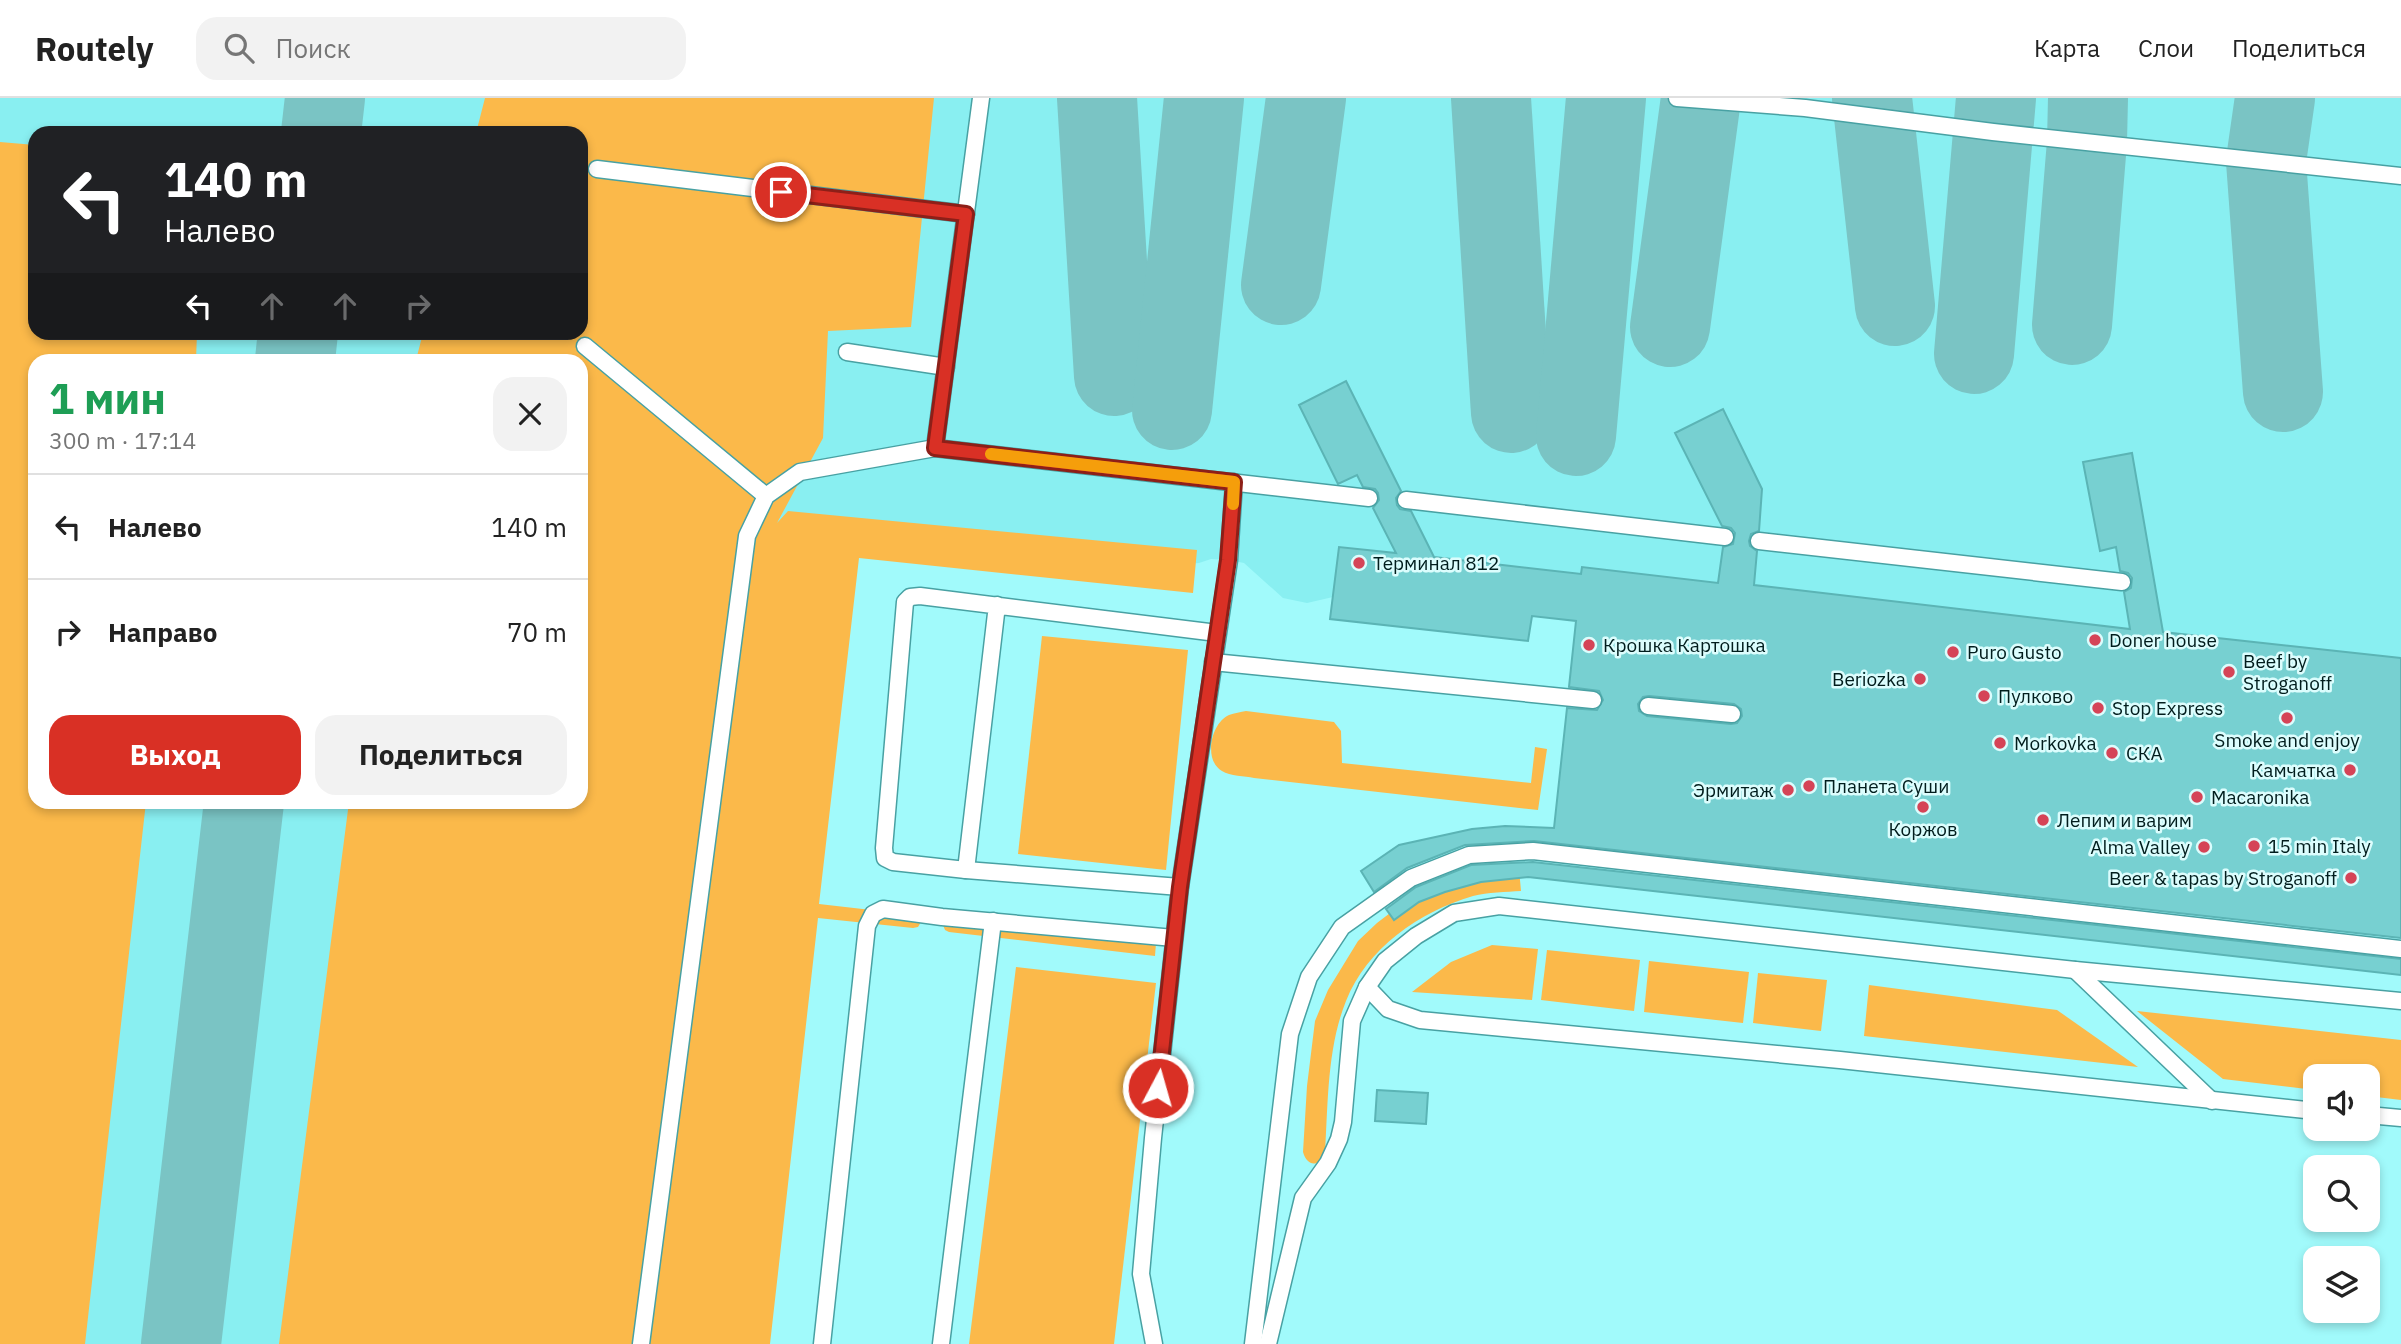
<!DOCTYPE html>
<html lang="ru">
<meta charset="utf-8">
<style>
:root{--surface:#fff;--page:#f2f2f2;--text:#222;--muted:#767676;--line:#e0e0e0;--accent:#d93025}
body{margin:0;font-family:"IBM Plex Sans",sans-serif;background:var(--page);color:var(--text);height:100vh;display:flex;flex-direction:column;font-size:26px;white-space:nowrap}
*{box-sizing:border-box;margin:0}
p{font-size:23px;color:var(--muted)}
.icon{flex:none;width:38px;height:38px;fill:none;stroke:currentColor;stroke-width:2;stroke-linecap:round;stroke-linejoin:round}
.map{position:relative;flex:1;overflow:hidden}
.side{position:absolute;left:28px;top:256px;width:560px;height:455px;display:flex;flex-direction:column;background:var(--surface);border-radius:21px;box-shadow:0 4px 10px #0003}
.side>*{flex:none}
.guide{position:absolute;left:28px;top:28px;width:560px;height:214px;border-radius:21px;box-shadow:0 4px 10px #0003;background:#202124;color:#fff;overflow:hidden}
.tools{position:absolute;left:2303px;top:966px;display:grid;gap:14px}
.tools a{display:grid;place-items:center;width:77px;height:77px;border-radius:14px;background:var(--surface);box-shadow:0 4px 10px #0003;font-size:35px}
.pin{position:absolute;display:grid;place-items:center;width:60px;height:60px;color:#fff;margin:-30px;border:4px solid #fff;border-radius:50%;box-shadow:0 2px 7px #0007}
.me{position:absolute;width:77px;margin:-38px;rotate:6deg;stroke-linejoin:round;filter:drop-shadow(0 0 5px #0008)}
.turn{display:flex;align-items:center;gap:24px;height:147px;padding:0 21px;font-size:32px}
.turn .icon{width:91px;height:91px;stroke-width:2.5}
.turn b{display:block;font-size:49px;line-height:60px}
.lanes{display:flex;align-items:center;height:66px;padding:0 21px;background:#0003;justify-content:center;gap:35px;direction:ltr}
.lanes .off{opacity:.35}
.round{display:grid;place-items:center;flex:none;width:74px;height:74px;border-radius:21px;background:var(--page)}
.headline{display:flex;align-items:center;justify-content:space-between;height:119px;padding:0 21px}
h1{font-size:42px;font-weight:700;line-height:52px;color:#1e9e55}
.primary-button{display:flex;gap:14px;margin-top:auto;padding:14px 21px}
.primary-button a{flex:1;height:80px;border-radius:21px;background:var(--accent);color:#fff;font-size:28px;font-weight:700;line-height:80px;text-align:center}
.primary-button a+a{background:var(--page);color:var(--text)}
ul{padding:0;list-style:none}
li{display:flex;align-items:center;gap:21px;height:105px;padding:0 21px;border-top:2px solid var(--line)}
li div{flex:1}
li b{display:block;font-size:26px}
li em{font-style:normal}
header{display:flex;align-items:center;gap:42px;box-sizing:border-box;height:98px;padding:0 35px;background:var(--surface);border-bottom:2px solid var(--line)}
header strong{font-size:33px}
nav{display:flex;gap:38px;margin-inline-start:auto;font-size:24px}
.search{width:490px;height:63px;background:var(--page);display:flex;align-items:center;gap:18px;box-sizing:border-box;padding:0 24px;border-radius:21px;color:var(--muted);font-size:26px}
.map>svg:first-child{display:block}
.built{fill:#89eff1;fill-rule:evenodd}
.green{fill:#fbb94a}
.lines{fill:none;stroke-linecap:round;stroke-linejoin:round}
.taxiway{stroke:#7ac4c4;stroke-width:80}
.building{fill:#77d0d1;stroke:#5bb4b5;stroke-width:2;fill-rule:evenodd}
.lane-casing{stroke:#48a1a3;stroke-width:19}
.lane{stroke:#fff;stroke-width:16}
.route-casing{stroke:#8d1f18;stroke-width:18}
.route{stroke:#d93025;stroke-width:12}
.slow{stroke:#f59e0b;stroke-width:12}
.poi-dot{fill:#d54457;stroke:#dcfdfd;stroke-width:2.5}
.labels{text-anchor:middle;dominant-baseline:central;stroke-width:5;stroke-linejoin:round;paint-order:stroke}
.poi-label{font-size:19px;fill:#011d1d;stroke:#dcfdfd;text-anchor:start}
</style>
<header>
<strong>Routely</strong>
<div class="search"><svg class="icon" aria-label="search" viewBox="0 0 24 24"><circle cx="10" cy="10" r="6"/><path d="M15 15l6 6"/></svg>Поиск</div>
<nav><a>Карта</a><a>Слои</a><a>Поделиться</a></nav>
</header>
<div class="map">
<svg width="2401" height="1246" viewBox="0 0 2401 1246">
<rect width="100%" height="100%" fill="#a1fafb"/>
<path class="built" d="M0 0H2401V801L1557 706 1576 523 1532 518 1528 543 1330 521 1333 499 1307 505 1283 500 1244 465 1229 462 1211 461 1199 465 1175 467 786 431 662 1246H0ZM35 35H581V234H35ZM35 262H581V704H35Z"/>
<g class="green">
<path d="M485 0H934L911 229 828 233 823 340 777 425 788 413 1197 452 1193 495 859 460 819 806 915 817 921 824 918 829 913 830 818 820 770 1246H279L349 704H581V262H416L423 235 581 234V35H476Z"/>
<path d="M0 44 35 47V234L197 235 196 262H35V704H146L85 1246H0Z"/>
<path d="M1042 538 1188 552 1166 772 1018 756Z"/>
<path d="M1246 613 1334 624 1341 633 1342 665 1531 685 1535 649 1547 651 1538 712 1254 680C1245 678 1230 678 1222 673 1203 662 1211 625 1229 617 1234 615 1241 614 1246 613Z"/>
<path d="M1519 771 1521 793C1506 794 1488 794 1473 798 1419 814 1367 850 1346 903 1327 950 1328 1006 1325 1056 1318 1070 1307 1068 1303 1054L1307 988 1315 923 1328 892 1358 843 1377 825 1415 796Z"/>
<path d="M943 827 1156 845 1155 858 949 834 945 832Z"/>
<path d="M1492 847 1538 851 1532 902 1412 894 1451 864Z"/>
<path d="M1547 852 1640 862 1634 913 1541 902Z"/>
<path d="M1649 863 1749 874 1743 925 1644 914Z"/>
<path d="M1016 869 1156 885 1114 1246H969Z"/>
<path d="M1758 875 1827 882 1821 933 1753 925Z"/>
<path d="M1869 887 2057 912 2138 969 1864 938Z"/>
<path d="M2137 913 2401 942V1002L2368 998V978H2315V992L2223 981Z"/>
</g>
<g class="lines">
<g class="taxiway">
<path d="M1097 0 1114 278"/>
<path d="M1491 0 1511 315"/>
<path d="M1872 0 1895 208"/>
<path d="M2275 0 2266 63 2283 294"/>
<path d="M321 35 325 0"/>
<path d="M1281 187 1306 0"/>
<path d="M2072 227 2087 44 2088 0"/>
<path d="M1670 229 1701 0"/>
<path d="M1974 256 1996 0"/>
<path d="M295 262 298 234"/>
<path d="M1172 312 1204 0"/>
<path d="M1576 338 1606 0"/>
<path d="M181 1246 244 704"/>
</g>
</g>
<g class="building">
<path d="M1346 283 1401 393 1396 400 1397 407 1400 411 1411 413 1434 459 1581 476 1582 469 1718 485 1723 449 1733 446 1735 435 1731 430 1722 428 1675 335 1723 311 1762 391 1759 433 1751 436 1749 443 1750 448 1757 453 1754 487 2130 531 2124 494 2131 490 2132 480 2128 475 2120 473 2116 449 2100 453 2083 364 2132 355 2163 534 2401 560V840L1534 743 1465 747 1407 770 1374 794 1361 773 1399 747 1472 731 1505 728 1554 730 1567 610 1597 612 1603 602 1599 593 1569 589 1576 523 1532 518 1528 543 1330 521 1339 449 1396 455 1373 410 1379 402 1378 395 1375 391 1363 389 1357 377 1338 386 1299 307ZM1649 598 1734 606 1741 611 1742 618 1737 625 1731 626 1647 618 1639 613 1638 606 1643 599Z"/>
<path d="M1533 764 2401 861V877L1528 779 1481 784 1445 794 1419 804 1394 822 1386 811 1416 789 1471 767Z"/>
<path d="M1377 992 1428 995 1426 1026 1375 1023Z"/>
</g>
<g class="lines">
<defs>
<g id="lane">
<path d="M1677 0 1805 10 1993 34 2401 78"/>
<path d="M597 71 966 116"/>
<path d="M585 248 766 398"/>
<path d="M847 254 946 269"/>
<path d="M935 350 981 0"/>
<path d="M1406 402 1725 439"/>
<path d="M1759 443 2122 484"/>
<path d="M997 507 966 772 893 764 885 760 884 750 905 504 910 499 920 498 1217 535"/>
<path d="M1213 564 1593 602"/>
<path d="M1648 608 1732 616"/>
<path d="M966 772 1180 789"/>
<path d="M2075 872 2212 1003"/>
<path d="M1367 889 1388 911 1420 922 1840 962 2315 1013"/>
<path d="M2368 1017 2401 1020"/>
<path d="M641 1246 747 438 766 398 800 374 935 350 1369 400"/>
<path d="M822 1246 867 828 873 816 883 811 942 819 1174 840"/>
<path d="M941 1246 993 823"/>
<path d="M1154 1246 1141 1176 1153 1040 1180 789 1229 462 1234 384"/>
<path d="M1253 1246 1290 936 1309 879 1342 829 1411 780 1469 757 1533 753 2401 851"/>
<path d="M1268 1246 1303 1100 1328 1065 1339 1041 1343 1024 1352 923 1367 889 1385 863 1416 838 1454 815 1499 808 2075 872 2401 903"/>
</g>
</defs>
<use href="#lane" class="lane-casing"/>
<use href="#lane" class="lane"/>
</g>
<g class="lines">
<defs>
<path id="route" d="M781 94 966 116 935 350 1234 384 1228 462 1180 789 1158 990"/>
</defs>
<use href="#route" class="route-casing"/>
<use href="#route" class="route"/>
<path class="slow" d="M991 356 1234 384 1233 406"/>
</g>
<g class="poi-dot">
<circle cx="1359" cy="465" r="7"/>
<circle cx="2095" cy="542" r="7"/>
<circle cx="1589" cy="547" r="7"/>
<circle cx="1953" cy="554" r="7"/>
<circle cx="2229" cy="574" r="7"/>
<circle cx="1920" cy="581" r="7"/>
<circle cx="1984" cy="598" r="7"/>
<circle cx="2098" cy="610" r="7"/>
<circle cx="2287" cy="620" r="7"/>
<circle cx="2000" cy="645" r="7"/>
<circle cx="2112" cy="655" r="7"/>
<circle cx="2350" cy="672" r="7"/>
<circle cx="1809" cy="688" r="7"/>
<circle cx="1788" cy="692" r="7"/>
<circle cx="2197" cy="699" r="7"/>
<circle cx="1923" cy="709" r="7"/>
<circle cx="2043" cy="722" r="7"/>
<circle cx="2254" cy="748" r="7"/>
<circle cx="2204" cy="749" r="7"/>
<circle cx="2351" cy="780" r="7"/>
</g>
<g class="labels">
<g class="poi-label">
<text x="1373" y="465">Терминал 812</text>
<text x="2109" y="542">Doner house</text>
<text x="1603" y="547">Крошка Картошка</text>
<text x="1967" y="554">Puro Gusto</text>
<text x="2243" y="563">Beef by<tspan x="2243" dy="22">Stroganoff</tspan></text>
<text x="1906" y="581" text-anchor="end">Beriozka</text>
<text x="1998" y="598">Пулково</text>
<text x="2112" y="610">Stop Express</text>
<text x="2287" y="642" text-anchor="middle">Smoke and enjoy</text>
<text x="2014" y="645">Morkovka</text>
<text x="2126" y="655">СКА</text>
<text x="2336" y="672" text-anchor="end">Камчатка</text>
<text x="1823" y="688">Планета Суши</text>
<text x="1774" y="692" text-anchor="end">Эрмитаж</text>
<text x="2211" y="699">Macaronika</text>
<text x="2057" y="722">Лепим и варим</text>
<text x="1923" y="731" text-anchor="middle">Коржов</text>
<text x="2268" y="748">15 min Italy</text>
<text x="2190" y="749" text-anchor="end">Alma Valley</text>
<text x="2337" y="780" text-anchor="end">Beer &amp; tapas by Stroganoff</text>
</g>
</g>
</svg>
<div class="tools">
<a><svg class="icon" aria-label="sound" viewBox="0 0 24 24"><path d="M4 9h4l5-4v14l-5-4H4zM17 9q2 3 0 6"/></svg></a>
<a><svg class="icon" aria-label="search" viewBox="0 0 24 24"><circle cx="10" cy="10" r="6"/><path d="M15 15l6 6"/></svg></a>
<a><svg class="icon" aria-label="layers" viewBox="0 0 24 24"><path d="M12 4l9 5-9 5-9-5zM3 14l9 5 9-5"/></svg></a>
</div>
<div class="pin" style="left:781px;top:94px;background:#d93025"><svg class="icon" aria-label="arrive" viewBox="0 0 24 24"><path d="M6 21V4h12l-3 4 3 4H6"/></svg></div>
<svg class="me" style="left:1158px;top:990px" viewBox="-20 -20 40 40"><circle r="17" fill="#d93025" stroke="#fff" stroke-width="3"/><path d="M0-11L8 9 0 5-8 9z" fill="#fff"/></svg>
<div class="guide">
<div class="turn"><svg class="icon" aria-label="left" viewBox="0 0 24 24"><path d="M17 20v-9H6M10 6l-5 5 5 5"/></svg><div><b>140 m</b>Налево</div></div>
<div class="lanes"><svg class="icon" aria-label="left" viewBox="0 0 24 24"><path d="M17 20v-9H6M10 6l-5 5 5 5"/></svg><svg class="icon off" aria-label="ahead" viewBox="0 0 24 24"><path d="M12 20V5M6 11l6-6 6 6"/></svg><svg class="icon off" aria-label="ahead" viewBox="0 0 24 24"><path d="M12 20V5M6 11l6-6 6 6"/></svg><svg class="icon off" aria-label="right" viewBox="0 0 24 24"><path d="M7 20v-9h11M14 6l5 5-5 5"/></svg></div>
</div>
<section class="side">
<div class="headline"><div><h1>1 мин</h1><p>300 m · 17:14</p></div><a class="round"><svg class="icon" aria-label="close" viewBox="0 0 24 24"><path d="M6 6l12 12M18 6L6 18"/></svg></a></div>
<ul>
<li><svg class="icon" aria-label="left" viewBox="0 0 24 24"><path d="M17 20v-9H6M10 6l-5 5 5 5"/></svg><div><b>Налево</b></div><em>140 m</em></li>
<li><svg class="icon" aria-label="right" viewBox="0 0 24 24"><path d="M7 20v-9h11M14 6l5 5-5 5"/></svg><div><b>Направо</b></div><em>70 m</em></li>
</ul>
<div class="primary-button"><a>Выход</a><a>Поделиться</a></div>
</section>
</div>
